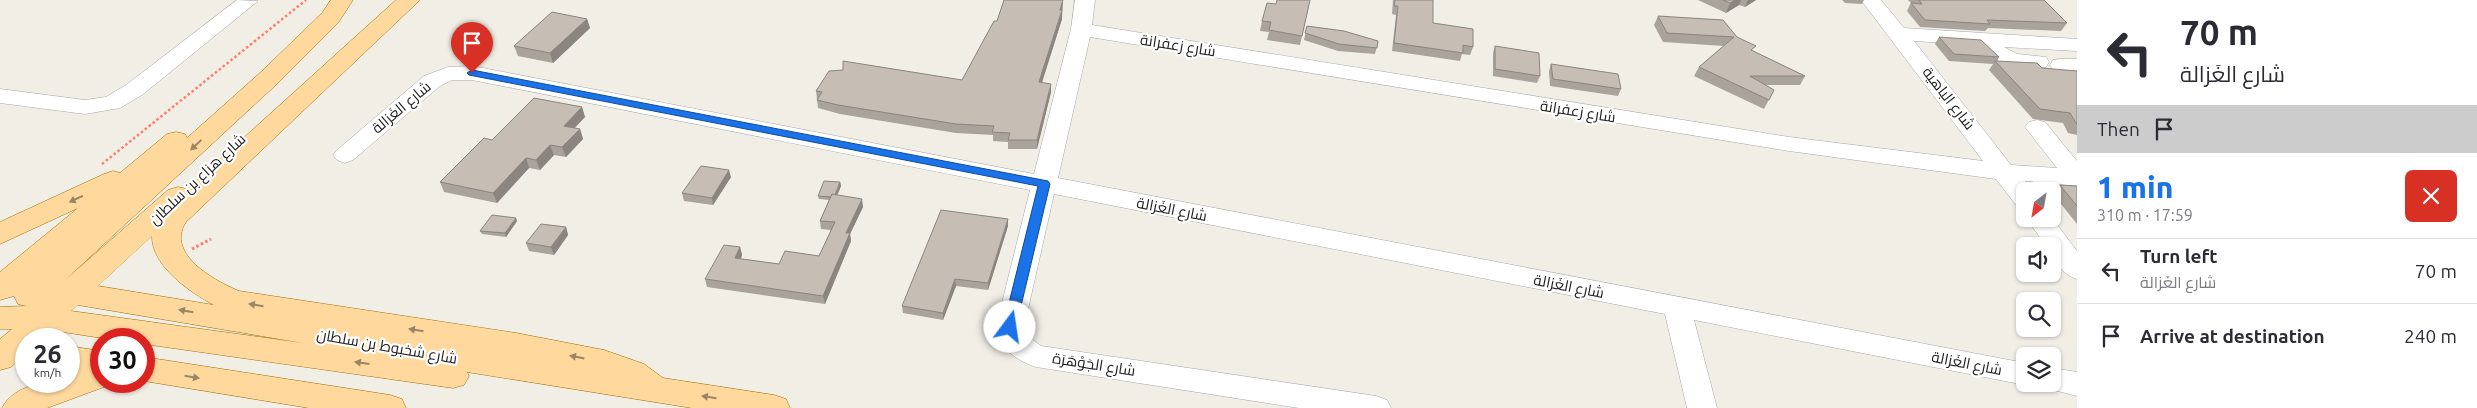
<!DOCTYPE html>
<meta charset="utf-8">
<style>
:root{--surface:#fff;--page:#f2f2f3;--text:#2b2b33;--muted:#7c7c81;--line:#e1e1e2;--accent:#1a73e8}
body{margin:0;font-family:Ubuntu,Cairo,sans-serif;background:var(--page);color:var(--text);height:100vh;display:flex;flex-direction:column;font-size:19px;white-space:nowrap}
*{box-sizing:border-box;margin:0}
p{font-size:16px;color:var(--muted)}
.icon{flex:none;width:28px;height:28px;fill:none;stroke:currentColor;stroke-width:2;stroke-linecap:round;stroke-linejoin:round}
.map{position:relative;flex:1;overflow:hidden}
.panel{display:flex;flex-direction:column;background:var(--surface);width:400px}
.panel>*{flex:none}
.guide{background:#fff;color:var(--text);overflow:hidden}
.needle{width:32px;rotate:211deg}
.fabs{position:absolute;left:2016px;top:182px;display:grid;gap:10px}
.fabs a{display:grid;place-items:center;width:45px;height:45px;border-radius:8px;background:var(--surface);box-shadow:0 1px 4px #0004;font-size:25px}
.speed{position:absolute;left:15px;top:328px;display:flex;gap:10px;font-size:25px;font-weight:700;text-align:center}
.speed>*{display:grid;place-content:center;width:65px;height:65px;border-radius:50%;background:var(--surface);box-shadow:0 1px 4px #0004;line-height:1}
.speed small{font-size:12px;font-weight:400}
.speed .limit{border:8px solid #d22;background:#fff;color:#111}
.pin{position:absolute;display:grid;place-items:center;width:42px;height:42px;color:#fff;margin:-51px -21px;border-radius:50% 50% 50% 0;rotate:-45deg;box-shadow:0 0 5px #0007}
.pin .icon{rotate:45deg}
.me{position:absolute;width:55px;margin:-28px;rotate:14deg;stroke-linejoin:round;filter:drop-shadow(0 0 4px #0008)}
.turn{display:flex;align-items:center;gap:18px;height:105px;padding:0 20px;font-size:22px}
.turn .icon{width:65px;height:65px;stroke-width:2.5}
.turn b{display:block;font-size:35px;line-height:42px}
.then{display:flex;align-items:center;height:48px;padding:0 20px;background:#0003;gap:10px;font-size:19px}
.round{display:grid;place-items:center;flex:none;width:52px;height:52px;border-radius:8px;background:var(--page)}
.summary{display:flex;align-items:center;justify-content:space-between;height:85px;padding:0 20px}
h1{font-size:30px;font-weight:800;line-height:38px;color:var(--accent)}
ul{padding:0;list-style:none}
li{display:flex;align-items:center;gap:15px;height:65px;padding:0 20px;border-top:1px solid var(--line)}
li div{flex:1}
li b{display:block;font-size:19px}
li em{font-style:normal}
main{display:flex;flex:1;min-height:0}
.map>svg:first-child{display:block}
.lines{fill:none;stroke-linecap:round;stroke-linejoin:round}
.minor-casing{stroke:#a7a7a7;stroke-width:1}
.major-casing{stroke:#9c6d00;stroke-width:1}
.path-far1{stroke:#ff7d69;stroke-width:2.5;stroke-dasharray:2.5 2.5;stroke-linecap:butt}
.path{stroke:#ff7d69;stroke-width:3;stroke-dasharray:2.5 2.5;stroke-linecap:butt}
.minor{fill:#fff;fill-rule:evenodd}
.major{fill:#ffd89d;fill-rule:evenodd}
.wall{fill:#aaa39c}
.shaded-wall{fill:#8b847f}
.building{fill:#c6bdb5;stroke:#8b847f}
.oneway{fill:#9b8565}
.route{fill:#1a73e8;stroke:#114b97}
.labels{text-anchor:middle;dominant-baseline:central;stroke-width:4.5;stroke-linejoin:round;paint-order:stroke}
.street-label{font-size:15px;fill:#202020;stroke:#fff}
</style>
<main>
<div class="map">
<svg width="2077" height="408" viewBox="0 0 2077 408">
<rect width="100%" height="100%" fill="#f1eee6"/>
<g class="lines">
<defs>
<g id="minor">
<path d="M237 0 258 1 142 95 120 108 85 114 0 103V89L85 100 106 97 126 85Z"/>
<path d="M1075 0H1095L1092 25 1789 137 1983 161 1861 0H1881L1904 28 2077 39V51L2004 47 2017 54 2046 57 2049 62 2046 67H2021L2000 62 1977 45 1914 41 2011 165 2057 168 2025 127 2029 122 2037 120 2045 122 2077 161V186L2025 181 2032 191H2025V207L2016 205 1996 179 1789 151 1090 37 1058 178 2025 363V384H2030L2025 385 1694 320 1717 408H1687L1665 314 1054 194 1024 327 1029 337 1041 346 1376 396 1387 400 1391 408H1299L1036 367C1015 360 1001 349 996 327L1030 190 472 80H452L440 86 353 160 345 163 337 160 333 155 337 150 424 76 448 67 472 66 1034 174 1071 29Z"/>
<path d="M2061 59H2077V73L2053 70 2050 65 2053 60Z"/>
<path d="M2052 218 2077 251V279C2063 275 2052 261 2052 246H2046L2027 219Z"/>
<path d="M2052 368 2077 372V396L2042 387 2040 384H2052Z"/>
</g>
<g id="major">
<path d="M331 0H353L338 23 279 82 64 281 168 190 178 187 187 189 396 0H420L186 222C165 254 215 281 239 291L516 333 604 350 644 364 663 378 774 395 786 399 790 408H692L467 372 469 376 464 385 453 388 144 344V339H108L50 330 41 339H26V353L11 367 0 370V339L12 329H0V307L26 306 18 304 14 296 0 300V272L78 208 0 244V222L104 174 113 171 120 173 167 134 176 132 185 134 187 138 261 72 322 13ZM152 236C151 266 191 293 214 305L98 286ZM78 305 303 343 71 311Z"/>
<path d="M69 346 101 351V381H114L112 384 47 408H2C14 385 45 381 69 381V373L75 371 69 370Z"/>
<path d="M144 357 390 395 402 399 406 408H309L144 381Z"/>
</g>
</defs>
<use href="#minor" class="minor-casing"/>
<use href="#major" class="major-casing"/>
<path class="path-far1" d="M102 164 306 0"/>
<path class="path" d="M192 249 211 239"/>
<use href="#minor" class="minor"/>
<use href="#major" class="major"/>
</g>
<g class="wall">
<path d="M1004 0H1063L1062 19 1042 83 1051 92 1037 149H1008V142L993 141V135L956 133 840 114 818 108 816 91 962 80 997 21Z"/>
<path d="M1393 0H1433V23L1473 47 1470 55 1462 54 1460 61 1392 51 1396 15 1392 14Z"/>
<path d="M1698 0H1756L1745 7 1739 5 1726 13Z"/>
<path d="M1842 0H1864L1862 4 1845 3Z"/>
<path d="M1908 0H2044L2067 23 2061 31 1988 28 1985 31 1920 27 1907 11 1911 3Z"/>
<path d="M1276 4 1309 6 1300 45 1267 40 1269 32 1260 31 1262 21Z"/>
<path d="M1658 16 1737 37 1753 51 1805 76 1800 85H1766L1774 90 1764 109 1694 76 1699 67 1724 46 1663 42 1654 25Z"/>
<path d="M587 19 590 28 553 63 518 56 514 46Z"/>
<path d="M1307 26 1378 41 1375 54 1338 51 1304 40Z"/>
<path d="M1939 37 1999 57 1997 61 2042 68 2077 71V135L2068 133 2063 123 2033 119 1989 70 1993 64 1949 61 1935 44Z"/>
<path d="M1495 46 1540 76 1537 83 1493 76V53Z"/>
<path d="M1551 64 1621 89 1618 96 1550 86 1549 71Z"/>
<path d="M582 107 585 117 575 128 580 129 583 139 566 157 554 155 540 170 529 168 497 203 444 192 440 182Z"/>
<path d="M731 177 713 205 684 201 682 193Z"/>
<path d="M840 182 841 186 837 195 863 207 850 234 851 241 825 304 707 287 705 279 740 247 742 255 741 259 779 264 819 256 831 230 821 229 820 221 829 200 819 199 818 196Z"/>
<path d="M2060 185 2077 186V224L2053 194Z"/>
<path d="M1008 219V226L988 290 956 286 943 320 903 313 902 306Z"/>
<path d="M517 221 506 237 482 234 480 231Z"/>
<path d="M566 227 568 235 554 255 529 251 526 243Z"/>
</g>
<g class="shaded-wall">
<path d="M1063 0 1062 12V10V19L1039 91V82Z"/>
<path d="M1735 0H1741L1739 5 1726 13 1730 3Z"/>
<path d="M1748 0H1756L1745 7Z"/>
<path d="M587 19 590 28 553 63 550 53Z"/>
<path d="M1051 84V92L1037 149V140Z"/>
<path d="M582 107 585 117 567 135 564 126Z"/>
<path d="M580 129 583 139 566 157 562 147Z"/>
<path d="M550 145 554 155 540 170 536 160Z"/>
<path d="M526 158 529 168 497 203 493 193Z"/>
<path d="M729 170 731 177 713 205 712 198Z"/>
<path d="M840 182 841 186 835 201 834 197Z"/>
<path d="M862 199 863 207 850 234 851 241 825 304 823 296 846 233Z"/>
<path d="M516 218 517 221 506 237 505 233Z"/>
<path d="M1008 219V226L988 290V283Z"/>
<path d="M566 227 568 235 554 255 551 247Z"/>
<path d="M740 247 742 255 737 266 735 258Z"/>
<path d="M955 279 956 286 943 320V313Z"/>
</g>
<g class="building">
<path d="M1004 0H1063L1060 10H1062L1039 82 1051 84 1037 140H1008L1010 133 992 132 994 126 956 124 838 105 817 100 822 92 816 91 829 71 843 70V61L962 80 994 21H997Z"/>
<path d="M1277 0H1310L1302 36 1269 30 1271 22 1262 21 1267 3 1276 4Z"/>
<path d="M1395 0H1433V23L1473 29V47L1463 45V53L1394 43 1398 6H1394Z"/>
<path d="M1723 0H1735L1730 3Z"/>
<path d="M1919 0H2044L2067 23 1987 20 1990 24 1925 20 1911 3 1922 4Z"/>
<path d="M552 12 587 19 550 53 514 46Z"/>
<path d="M1658 16 1723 20 1737 37 1756 46 1751 50 1805 76H1750L1774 90 1769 100 1699 67 1734 37 1667 33Z"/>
<path d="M1307 26 1344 31 1378 41 1377 48 1339 44 1305 33Z"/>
<path d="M1939 37 1981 40 1999 57 1954 54Z"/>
<path d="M1495 46 1539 53 1540 76 1495 69Z"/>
<path d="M1995 61 2037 63 2042 68 2077 71V124L2076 123 2070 113 2040 109Z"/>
<path d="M1551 64 1618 74 1621 89 1553 79Z"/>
<path d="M534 98 582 107 564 126 580 129 562 147 550 145 536 160 526 158 493 193 440 182 484 138 492 140Z"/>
<path d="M701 166 729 170 712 198 682 193Z"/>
<path d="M824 181 840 182 835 195 832 194 831 197 818 196Z"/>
<path d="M2060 185 2077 186V206Z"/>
<path d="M832 194 862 199 846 233H850L823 296 705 279 724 245 740 247 735 258 779 264 785 251 819 256 835 222 820 221Z"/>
<path d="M941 210 1008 219 988 283 955 279 943 313 902 306Z"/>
<path d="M492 215 516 218 505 233 480 231Z"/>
<path d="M541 224 566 227 551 247 526 243Z"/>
</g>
<defs><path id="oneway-solid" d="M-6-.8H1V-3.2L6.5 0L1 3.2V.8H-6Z" transform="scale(1.25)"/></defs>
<g class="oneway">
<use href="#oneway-solid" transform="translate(196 145) rotate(137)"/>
<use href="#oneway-solid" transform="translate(76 199) rotate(155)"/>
<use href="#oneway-solid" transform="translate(256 305) rotate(-171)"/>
<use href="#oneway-solid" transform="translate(186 311) rotate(-170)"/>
<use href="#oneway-solid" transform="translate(416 330) rotate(-171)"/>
<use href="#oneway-solid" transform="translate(577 357) rotate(-169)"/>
<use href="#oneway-solid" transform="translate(362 363) rotate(-172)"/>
<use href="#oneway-solid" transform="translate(192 377) rotate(9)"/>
<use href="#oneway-solid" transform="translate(709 397) rotate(-171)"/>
</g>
<path class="route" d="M472 70 1048 181 1050 184 1016 327 1010 331 1003 327 1038 186 469 75 467 73Z"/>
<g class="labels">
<g class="street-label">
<text transform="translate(1178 45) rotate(9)">شارع زعفرانة</text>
<text transform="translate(1949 98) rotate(52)">شارع الباهية</text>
<text transform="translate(401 107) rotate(-40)">شارع الغَزالة</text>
<text transform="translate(1578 111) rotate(9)">شارع زعفرانة</text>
<text transform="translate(197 179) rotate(-43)">شارع هزاع بن سلطان</text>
<text transform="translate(1172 209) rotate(11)">شارع الغَزالة</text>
<text transform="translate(1569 286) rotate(11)">شارع الغَزالة</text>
<text transform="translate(387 346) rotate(10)">شارع شخبوط بن سلطان</text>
<text transform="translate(1967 363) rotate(11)">شارع الغَزالة</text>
<text transform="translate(1094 364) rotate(9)">شارع الجَوْهَرَة</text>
</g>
</g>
</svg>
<div class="fabs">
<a><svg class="needle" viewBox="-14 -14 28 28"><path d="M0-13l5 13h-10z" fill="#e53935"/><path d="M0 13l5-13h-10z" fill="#7c7c81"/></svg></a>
<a><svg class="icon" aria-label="sound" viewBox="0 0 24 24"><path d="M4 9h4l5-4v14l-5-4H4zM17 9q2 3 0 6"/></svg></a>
<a><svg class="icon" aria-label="search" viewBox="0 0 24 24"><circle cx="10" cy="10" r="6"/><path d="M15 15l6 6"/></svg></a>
<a><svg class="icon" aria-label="layers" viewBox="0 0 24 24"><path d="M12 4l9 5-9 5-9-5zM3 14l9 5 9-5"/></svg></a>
</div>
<div class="speed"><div>26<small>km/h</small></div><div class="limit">30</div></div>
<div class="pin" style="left:472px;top:73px;background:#d93025"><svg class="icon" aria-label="arrive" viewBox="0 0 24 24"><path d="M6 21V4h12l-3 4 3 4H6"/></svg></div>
<svg class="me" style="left:1010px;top:327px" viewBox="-20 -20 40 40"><circle r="19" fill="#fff"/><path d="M0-13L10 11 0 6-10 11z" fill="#1a73e8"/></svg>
</div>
<section class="panel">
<div class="guide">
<div class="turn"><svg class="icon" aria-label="left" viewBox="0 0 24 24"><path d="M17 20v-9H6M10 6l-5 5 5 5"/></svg><div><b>70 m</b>شارع الغَزالة</div></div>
<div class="then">Then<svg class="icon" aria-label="arrive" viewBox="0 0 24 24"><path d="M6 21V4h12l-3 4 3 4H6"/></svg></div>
</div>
<div class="summary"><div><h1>1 min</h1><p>310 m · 17:59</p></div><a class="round" style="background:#d93025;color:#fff"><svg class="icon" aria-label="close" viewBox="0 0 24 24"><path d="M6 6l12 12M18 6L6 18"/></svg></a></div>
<ul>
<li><svg class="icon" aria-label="left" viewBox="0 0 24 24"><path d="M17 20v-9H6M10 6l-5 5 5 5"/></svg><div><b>Turn left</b><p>شارع الغَزالة</p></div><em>70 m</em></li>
<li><svg class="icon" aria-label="arrive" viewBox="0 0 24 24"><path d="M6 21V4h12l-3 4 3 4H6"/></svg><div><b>Arrive at destination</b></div><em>240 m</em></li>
</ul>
</section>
</main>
